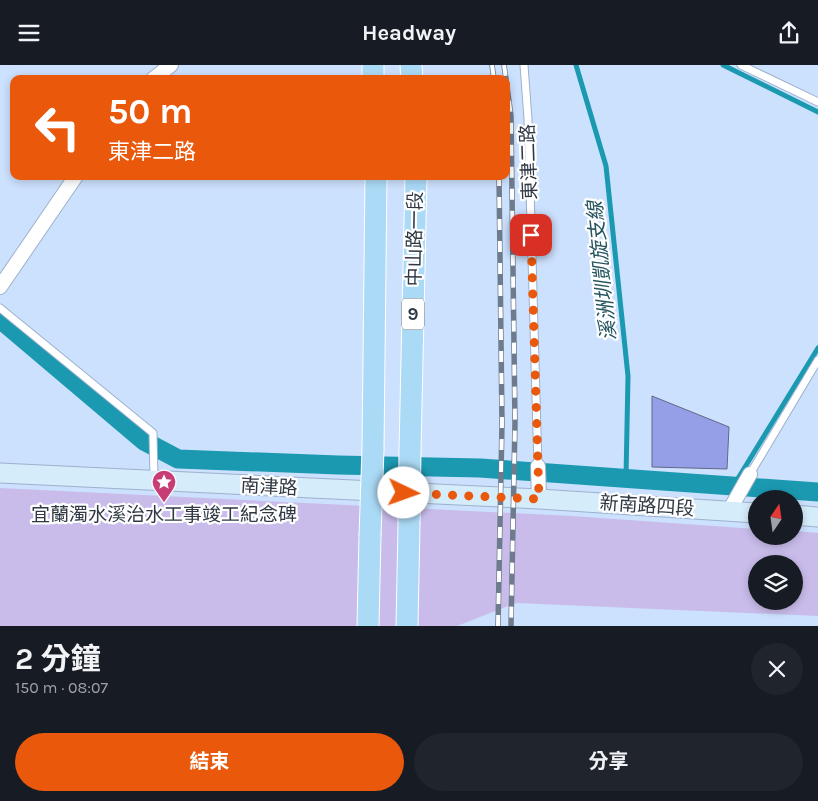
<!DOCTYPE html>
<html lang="zh-TW">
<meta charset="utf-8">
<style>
:root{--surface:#171b24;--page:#20242c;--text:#f1f3f6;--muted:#9ea1a6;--accent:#ea580c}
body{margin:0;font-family:Karla,"Noto Sans TC",sans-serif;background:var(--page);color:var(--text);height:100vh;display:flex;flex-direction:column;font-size:19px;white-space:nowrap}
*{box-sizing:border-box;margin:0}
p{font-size:16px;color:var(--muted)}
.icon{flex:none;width:28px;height:28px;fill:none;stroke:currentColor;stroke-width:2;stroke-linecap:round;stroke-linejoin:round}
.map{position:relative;height:561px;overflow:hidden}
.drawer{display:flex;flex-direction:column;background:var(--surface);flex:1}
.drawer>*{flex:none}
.hud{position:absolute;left:10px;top:10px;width:500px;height:105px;border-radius:10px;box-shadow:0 2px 8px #0003;background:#ea580c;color:#fff;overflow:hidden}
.needle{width:32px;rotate:13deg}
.controls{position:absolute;left:748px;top:425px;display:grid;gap:10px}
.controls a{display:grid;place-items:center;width:55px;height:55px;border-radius:50%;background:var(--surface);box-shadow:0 2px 8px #0003;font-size:25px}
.pin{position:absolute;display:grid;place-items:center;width:42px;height:42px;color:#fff;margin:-21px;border-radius:10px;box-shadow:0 2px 8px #0006}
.me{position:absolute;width:55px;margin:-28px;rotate:93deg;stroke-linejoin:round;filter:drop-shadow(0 0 4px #0008)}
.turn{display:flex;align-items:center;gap:18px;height:105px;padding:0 15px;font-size:22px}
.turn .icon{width:65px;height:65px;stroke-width:2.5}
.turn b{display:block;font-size:35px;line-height:42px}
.round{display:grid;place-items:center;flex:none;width:52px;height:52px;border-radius:26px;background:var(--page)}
.summary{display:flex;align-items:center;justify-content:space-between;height:85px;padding:0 15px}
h1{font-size:30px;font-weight:700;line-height:38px}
.primary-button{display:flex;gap:10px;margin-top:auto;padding:10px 15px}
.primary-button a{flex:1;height:58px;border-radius:30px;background:var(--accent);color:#fff;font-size:20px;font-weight:700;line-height:58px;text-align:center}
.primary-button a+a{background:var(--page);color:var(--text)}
header{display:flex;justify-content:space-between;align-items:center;height:65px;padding:0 15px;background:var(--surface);font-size:22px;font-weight:700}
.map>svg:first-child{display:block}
.green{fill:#c9bceb;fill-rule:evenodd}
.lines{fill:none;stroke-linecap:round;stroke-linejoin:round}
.stream{stroke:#1b99b1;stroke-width:5}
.canal{stroke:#1b99b1;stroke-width:19}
.building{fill:#959fe8;stroke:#626784}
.lane-casing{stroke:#9db1cd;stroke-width:9}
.street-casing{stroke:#9db1cd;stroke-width:16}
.secondary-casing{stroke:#9db1cd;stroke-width:21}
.primary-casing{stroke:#fff;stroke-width:23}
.lane{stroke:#fff;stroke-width:7}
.street{stroke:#fff;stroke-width:14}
.secondary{stroke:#d5ecfa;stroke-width:19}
.primary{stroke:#abdaf6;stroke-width:21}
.rail-casing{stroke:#6d7b8d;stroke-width:5.5}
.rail{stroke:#fff;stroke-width:4;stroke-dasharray:11;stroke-linecap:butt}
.primary-bridge-casing{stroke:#fff;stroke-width:23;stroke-linecap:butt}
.primary-bridge{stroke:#abdaf6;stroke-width:21}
.route{stroke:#ea580c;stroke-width:9;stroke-dasharray:0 16.2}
.labels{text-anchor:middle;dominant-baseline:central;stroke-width:4.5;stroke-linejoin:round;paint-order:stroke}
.shield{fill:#fff;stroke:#6d747b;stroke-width:1}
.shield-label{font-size:18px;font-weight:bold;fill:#2f3843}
.street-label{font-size:19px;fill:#2f3843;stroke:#fff}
.poi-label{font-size:19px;fill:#2f3843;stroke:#fff}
.water-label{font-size:20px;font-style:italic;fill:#265560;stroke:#fff}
</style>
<header><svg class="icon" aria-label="menu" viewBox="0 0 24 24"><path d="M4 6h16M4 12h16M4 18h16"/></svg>Headway<svg class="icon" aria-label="share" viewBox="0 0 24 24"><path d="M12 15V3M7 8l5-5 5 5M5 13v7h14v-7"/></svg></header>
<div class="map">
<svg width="818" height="561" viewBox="0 0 818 561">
<rect width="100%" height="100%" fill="#cce1fe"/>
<path class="green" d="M0 423 572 451 756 464V471H794V466L818 468V551L516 538 457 561H0ZM756 499H794V536H756Z"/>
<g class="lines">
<g class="stream">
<path d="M576 0 606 101 628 311 626 412"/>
<path d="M723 0 818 47"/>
<path d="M734 420 818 283"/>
</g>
<path class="canal" d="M0 254 144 376 178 394 338 400 480 403 818 427"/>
</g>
<path class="building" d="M652 331 729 362 727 404 652 402Z"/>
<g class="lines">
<defs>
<g id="lane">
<path d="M524 0 528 54 538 401"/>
<path d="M741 0 818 37"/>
<path d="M0 243 153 368 154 414"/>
<path d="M750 409 818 295"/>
</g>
<g id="street">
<path d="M153 14 171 0"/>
<path d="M0 222 76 111"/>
<path d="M538 401 539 434"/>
<path d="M729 446 750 409"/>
</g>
<g id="secondary">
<path d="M0 408 539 434 756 448"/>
<path d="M794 450 818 452"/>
</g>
<g id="primary">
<path d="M373 0V14"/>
<path d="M411 0 412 14"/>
<path d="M373 384 376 111"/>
<path d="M410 386 416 111"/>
<path d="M368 561 370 471"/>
<path d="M407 561 409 460"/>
</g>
</defs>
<use href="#lane" class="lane-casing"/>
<use href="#street" class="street-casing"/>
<use href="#secondary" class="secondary-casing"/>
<use href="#primary" class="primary-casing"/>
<use href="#lane" class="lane"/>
<use href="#street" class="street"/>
<use href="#secondary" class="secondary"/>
<use href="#primary" class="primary"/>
<defs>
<g id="rail">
<path d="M492 0 494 14"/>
<path d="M504 0 506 14"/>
<path d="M506 14 511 51 515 357 511 561"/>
<path d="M498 561 502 358 499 111"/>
</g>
</defs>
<use href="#rail" class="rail-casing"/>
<use href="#rail" class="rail"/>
<defs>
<g id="primary-bridge">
<path d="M409 460 410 386"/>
<path d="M370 471 373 384"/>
</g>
</defs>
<use href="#primary-bridge" class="primary-bridge-casing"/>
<use href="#primary-bridge" class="primary-bridge"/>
</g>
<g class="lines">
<path class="route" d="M404 428 539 434 531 170"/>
</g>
<defs>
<symbol id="sight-pin" viewBox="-11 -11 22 30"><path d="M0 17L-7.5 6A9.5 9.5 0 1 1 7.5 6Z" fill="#c73d75" stroke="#fff"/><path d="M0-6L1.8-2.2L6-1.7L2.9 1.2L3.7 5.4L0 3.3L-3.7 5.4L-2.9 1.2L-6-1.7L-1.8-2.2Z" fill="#fff"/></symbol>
</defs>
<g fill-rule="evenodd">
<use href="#sight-pin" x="150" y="403" width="28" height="38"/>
</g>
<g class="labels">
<rect class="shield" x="402" y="233.5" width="22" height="31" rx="4"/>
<g class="shield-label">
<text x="413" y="249">9</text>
</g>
<g class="street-label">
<text transform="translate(529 97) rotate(-92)">東津二路</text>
<text transform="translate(415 174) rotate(-89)">中山路一段</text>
<text transform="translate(269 422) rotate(3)">南津路</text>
<text transform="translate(647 441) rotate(4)">新南路四段</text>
</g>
<g class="poi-label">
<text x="164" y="450">宜蘭濁水溪治水工事竣工紀念碑</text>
</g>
<g class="water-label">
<text transform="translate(602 206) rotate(-96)">溪洲圳凱旋支線</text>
</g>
</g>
</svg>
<div class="controls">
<a><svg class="needle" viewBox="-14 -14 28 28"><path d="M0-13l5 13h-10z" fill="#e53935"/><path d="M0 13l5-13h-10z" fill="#9ea1a6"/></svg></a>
<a><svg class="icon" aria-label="layers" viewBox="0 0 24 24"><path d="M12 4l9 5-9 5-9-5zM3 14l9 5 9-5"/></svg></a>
</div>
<div class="pin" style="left:531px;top:170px;background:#d93025"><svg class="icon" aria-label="arrive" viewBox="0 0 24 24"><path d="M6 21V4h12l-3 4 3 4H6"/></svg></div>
<svg class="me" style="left:404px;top:428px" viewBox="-20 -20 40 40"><circle r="19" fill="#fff"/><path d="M0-13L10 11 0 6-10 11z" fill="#ea580c"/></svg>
<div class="hud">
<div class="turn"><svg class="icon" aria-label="left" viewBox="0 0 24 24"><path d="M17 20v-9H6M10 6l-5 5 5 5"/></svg><div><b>50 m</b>東津二路</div></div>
</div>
</div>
<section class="drawer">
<div class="summary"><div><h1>2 分鐘</h1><p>150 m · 08:07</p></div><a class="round"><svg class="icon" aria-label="close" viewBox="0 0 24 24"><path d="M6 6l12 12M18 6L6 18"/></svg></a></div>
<div class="primary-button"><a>結束</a><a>分享</a></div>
</section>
